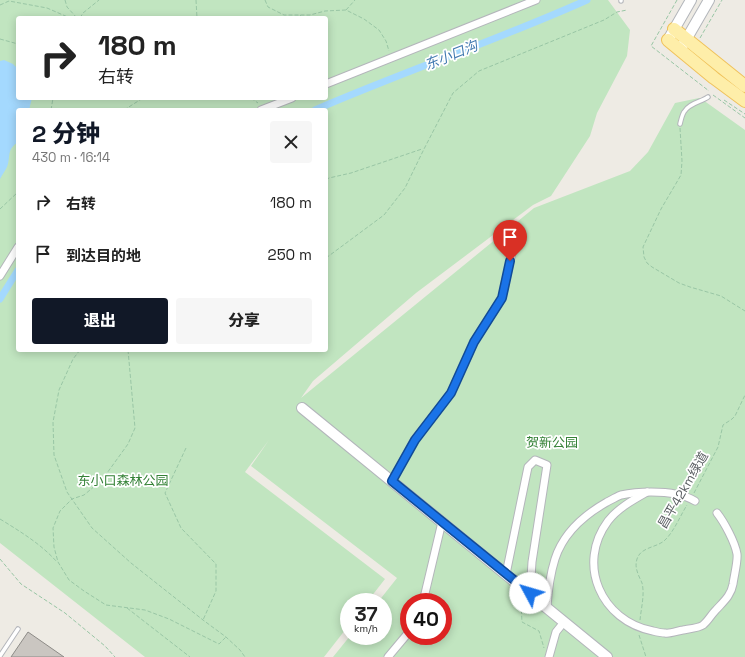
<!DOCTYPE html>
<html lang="zh">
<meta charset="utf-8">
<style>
:root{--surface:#fff;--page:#f6f6f6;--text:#222;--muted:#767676;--accent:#111827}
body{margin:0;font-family:"Space Grotesk","Noto Sans SC",sans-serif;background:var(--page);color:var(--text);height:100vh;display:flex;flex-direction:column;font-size:15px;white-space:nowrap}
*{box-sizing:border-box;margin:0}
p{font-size:13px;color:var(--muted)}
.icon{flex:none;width:22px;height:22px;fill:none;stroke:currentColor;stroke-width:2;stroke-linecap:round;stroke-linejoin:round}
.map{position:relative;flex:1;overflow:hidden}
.details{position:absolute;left:16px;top:108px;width:312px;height:244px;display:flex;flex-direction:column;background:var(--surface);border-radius:4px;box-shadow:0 2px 10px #0003}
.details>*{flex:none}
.banner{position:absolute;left:16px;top:16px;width:312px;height:84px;border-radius:4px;box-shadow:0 2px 10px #0003;background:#fff;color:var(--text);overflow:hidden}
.speed{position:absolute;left:340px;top:593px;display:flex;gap:8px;font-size:20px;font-weight:700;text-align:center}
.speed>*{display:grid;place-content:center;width:52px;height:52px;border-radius:50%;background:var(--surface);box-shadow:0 2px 10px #0003;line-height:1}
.speed small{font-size:10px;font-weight:400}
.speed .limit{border:6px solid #d22;background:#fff;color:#111}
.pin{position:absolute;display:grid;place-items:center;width:34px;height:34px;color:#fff;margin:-41px -17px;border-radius:50% 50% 50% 0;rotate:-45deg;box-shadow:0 0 4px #0007}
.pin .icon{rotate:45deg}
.me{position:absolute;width:44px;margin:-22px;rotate:309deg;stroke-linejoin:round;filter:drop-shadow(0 0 3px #0008)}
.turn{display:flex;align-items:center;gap:14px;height:84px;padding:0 16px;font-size:18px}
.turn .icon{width:52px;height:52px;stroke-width:2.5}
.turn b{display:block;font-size:28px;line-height:34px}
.round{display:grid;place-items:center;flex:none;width:42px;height:42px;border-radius:4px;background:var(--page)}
.headline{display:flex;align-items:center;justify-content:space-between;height:68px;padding:0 16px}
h1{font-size:24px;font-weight:800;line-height:30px;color:var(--accent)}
.primary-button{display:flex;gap:8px;margin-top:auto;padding:8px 16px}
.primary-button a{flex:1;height:46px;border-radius:4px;background:var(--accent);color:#fff;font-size:16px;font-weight:800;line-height:46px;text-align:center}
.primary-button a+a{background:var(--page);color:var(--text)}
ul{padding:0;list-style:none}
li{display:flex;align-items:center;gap:12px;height:52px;padding:0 16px}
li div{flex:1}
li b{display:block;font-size:15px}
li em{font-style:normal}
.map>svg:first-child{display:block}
.green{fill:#c1e5c0;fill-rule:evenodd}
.water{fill:#a4d9fe}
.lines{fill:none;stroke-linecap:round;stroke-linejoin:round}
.canal{stroke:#a4d9fe;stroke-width:7}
.building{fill:#cac6c1;stroke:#8d8b87}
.lane-casing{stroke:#b4b6bb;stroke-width:5.5}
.street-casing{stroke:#b4b6bb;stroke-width:9}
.secondary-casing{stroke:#b3b6bb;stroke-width:12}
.primary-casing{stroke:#f0c25b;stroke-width:14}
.path{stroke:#99c6a5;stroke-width:1;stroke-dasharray:4 2;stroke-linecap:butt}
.lane{stroke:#fff;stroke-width:3.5}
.street{stroke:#fff;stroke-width:7}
.secondary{stroke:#fff;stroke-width:10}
.primary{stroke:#feeea9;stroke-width:12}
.route-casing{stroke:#114b97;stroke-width:10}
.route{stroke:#1a73e8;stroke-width:7}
.labels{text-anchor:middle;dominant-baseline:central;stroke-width:3.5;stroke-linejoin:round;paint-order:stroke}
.park-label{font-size:13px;fill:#358237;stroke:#fff}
.street-label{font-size:13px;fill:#5c6064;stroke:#fff}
.water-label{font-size:14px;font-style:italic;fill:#4179b0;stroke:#fff}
</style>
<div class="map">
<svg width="745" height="657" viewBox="0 0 745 657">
<rect width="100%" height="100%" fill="#eeebe4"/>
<path class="green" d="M0 0H608L630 30 627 56 597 113 590 136 551 196 533 205 416 293 313 381 301 398 534 208 630 171 648 152 675 103 699 98 703 100 745 130V657H333L350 636H383V602H378L397 578 251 466 269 440 245 472 385 579 367 602H349V625L324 657H145L0 543ZM18 18H326V98H18ZM18 110H326V350H18ZM409 602H443V636H409Z"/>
<path class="water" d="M4 60 13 64 18 69V98H32L29 110H18V142C6 150 11 157 7 167 5 171 2 175 0 179V61Z"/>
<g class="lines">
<g class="canal">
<path d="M315 110C405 71 498 40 587 0"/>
<path d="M0 299 18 270"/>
</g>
</g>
<path class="building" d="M28 632 64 657H11Z"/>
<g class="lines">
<defs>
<g id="lane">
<path d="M621 0V1"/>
<path d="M680 124C681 120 682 115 684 112 689 103 701 102 708 97"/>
<path d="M0 656 18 629"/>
</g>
<g id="street">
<path d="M326 84 536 0"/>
<path d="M261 110 292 98"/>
<path d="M0 276 18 247"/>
<path d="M392 481 415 439 451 393 474 342 502 298 513 248"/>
<path d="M647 492C633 500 618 508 608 521 576 564 601 621 653 631 657 632 661 633 665 633 670 634 677 631 683 630 688 629 699 628 703 625 708 621 711 615 715 611 723 602 731 596 733 584 734 576 738 561 737 554 735 542 724 522 717 513"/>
<path d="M506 574 528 467 535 460 547 465 532 562 530 593"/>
<path d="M423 602 442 522"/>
<path d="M547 607C548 591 550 575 555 559 563 534 584 515 607 502 611 500 616 497 621 495 630 493 641 492 651 492 666 492 682 493 695 501"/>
<path d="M388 657 409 632"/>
<path d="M549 657 556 632 564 622"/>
</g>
<g id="secondary">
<path d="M668 40 691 0"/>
<path d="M683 45 709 0"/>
<path d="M302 408 607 657"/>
</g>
<g id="primary">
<path d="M674 29 745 86"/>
<path d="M668 40 714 78 745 101"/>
</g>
</defs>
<use href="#lane" class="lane-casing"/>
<use href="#street" class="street-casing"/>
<use href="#secondary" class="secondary-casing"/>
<use href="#primary" class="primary-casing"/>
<g class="path">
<path d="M65 0 67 7 77 18"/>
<path d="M196 0 197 18"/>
<path d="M265 0 268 7 284 15H310L325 11 346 10 364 19 379 30 386 41 389 51"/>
<path d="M677 0 651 46 709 91"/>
<path d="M0 5 9 1 47 8 70 18"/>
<path d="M346 10 355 0"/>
<path d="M80 18 83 13 99 0"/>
<path d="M298 18 301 15"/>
<path d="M700 38 722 0"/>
<path d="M0 39 18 44"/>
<path d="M713 95 745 118"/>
<path d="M251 98 258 103"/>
<path d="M724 100 745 114"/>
<path d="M51 110 53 98"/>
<path d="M124 110 143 98"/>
<path d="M680 128 682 161 681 175 661 209 643 247 644 257 647 263 652 267 679 283 690 287 721 296 745 311"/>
<path d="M326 180 329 178 351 173 422 149"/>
<path d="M0 209 18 192"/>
<path d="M326 258 384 215 405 188 424 149 453 93 479 71 604 20 617 12 627 10"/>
<path d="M80 350 73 359 59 390 53 422 54 455 67 492 92 528 131 563 203 620 226 637 240 650 245 657"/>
<path d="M128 350 135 428 128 444 102 480 84 495 72 499 60 511 53 528 54 547 58 562 69 580 84 591 106 605 145 610 169 619 219 644 226 637"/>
<path d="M186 448 165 493 181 528 216 564V591L203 620"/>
<path d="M694 493 718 447 723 425 732 419 735 416 745 395"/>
<path d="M0 519C21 532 41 544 57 562"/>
<path d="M0 559 21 584 65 613 105 646 115 657"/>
<path d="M509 590 521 605 522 622 539 631 544 648"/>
<path d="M127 608 190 657"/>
<path d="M640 620C641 609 645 594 642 583 639 576 634 568 637 559 641 547 655 548 664 541 674 532 680 516 687 505"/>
<path d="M639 635 646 657"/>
</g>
<use href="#lane" class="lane"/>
<use href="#street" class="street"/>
<use href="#secondary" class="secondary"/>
<use href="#primary" class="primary"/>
</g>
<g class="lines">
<defs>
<path id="route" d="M510 261 502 298 474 342 451 393 415 440 392 481 530 593"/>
</defs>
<use href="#route" class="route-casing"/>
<use href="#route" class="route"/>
</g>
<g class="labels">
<g class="park-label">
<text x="552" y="442">贺新公园</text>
<text x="123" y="480">东小口森林公园</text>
</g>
<g class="street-label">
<text transform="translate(683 490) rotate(-60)">昌平42km绿道</text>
</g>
<g class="water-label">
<text transform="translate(451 55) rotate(-22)">东小口沟</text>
</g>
</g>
</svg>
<div class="speed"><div>37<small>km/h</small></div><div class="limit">40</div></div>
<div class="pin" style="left:510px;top:261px;background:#d93025"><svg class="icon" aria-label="arrive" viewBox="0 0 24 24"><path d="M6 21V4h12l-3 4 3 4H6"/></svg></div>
<svg class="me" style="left:530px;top:593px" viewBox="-20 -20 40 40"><circle r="19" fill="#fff"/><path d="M0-13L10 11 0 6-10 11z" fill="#1a73e8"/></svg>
<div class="banner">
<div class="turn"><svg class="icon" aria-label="right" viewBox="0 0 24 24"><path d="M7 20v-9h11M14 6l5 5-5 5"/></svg><div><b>180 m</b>右转</div></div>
</div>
<section class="details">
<div class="headline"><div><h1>2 分钟</h1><p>430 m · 16:14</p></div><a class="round"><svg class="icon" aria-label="close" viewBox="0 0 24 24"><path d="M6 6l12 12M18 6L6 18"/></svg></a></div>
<ul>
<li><svg class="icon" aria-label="right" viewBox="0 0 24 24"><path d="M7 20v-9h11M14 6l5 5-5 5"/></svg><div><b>右转</b></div><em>180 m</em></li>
<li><svg class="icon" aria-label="arrive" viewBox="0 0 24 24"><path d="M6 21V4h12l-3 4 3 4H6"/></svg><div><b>到达目的地</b></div><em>250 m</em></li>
</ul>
<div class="primary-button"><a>退出</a><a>分享</a></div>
</section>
</div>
